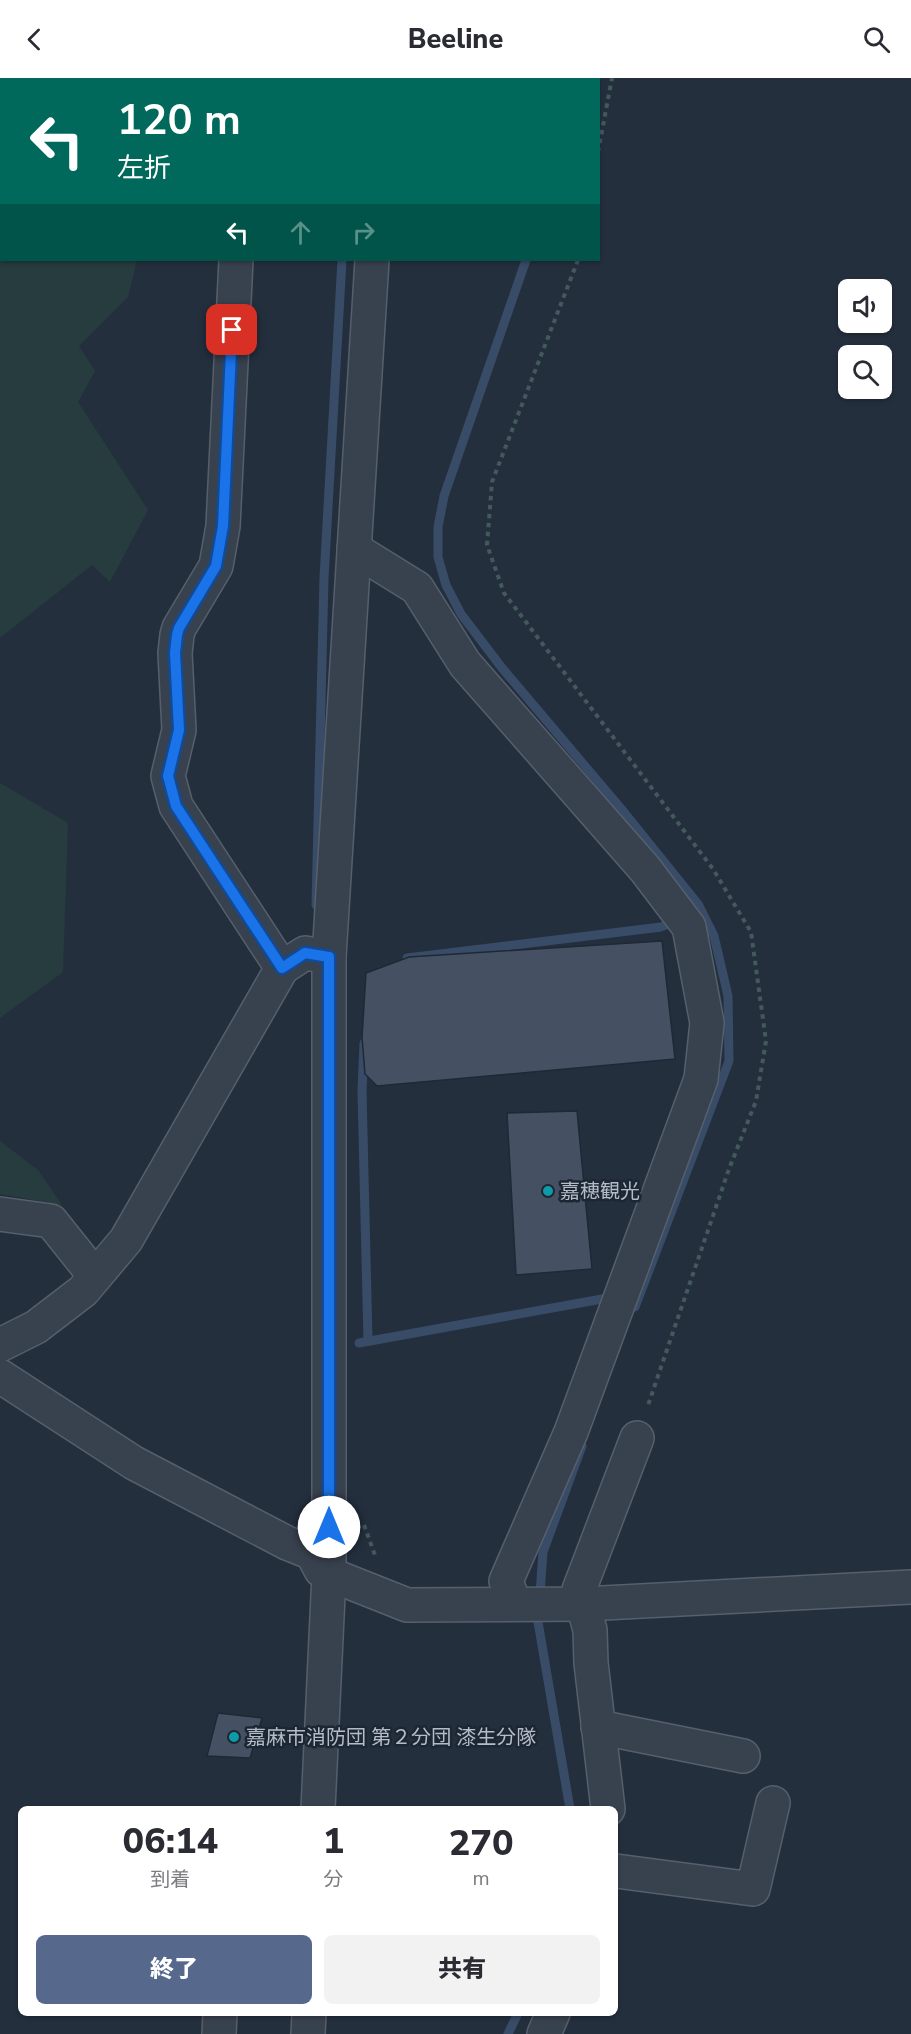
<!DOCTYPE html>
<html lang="ja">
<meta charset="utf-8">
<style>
:root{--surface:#fff;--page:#f2f2f3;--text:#2b2b33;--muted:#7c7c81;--accent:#56698c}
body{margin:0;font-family:"Nunito Sans","Noto Sans JP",sans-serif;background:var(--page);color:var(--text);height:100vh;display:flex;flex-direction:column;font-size:22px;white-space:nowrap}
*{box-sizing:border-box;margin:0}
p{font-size:20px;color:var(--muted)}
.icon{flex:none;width:33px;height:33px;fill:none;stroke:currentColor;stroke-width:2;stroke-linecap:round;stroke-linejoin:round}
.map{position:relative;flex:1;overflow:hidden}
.panel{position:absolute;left:18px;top:1728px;width:600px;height:210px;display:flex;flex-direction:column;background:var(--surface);border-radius:9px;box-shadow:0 2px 4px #0004}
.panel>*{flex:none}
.hud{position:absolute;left:0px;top:0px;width:600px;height:183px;box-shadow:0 2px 4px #0004;background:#00695c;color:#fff;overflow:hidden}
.tools{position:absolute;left:838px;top:201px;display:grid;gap:12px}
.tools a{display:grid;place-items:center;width:54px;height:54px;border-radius:9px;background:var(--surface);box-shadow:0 2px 4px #0004;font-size:30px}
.pin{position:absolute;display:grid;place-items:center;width:51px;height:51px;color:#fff;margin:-26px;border-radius:12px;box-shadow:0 3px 9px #0006}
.me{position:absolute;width:66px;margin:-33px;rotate:0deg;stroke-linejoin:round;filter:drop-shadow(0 0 4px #0008)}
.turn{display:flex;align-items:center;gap:21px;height:126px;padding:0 18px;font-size:27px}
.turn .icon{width:78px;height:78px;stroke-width:2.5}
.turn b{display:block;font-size:42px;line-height:51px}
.lanes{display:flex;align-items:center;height:57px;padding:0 18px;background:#0003;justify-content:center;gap:30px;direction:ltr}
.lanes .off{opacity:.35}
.eta{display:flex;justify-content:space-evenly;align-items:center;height:102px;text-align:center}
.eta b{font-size:36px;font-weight:800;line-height:42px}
.primary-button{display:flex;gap:12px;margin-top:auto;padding:12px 18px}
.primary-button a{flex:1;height:69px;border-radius:9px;background:var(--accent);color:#fff;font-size:24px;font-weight:800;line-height:69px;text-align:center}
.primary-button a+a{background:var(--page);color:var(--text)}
header{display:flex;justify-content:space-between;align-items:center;height:78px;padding:0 18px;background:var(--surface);font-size:27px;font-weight:800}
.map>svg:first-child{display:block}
.green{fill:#263c3f}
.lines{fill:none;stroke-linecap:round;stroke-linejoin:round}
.stream{stroke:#394c67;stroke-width:9}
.building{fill:#455162;stroke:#1f2835;stroke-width:1.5}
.minor-casing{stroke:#565f6c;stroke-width:36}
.tertiary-casing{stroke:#565f6c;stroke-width:36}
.path{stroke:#44595c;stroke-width:4;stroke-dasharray:4.5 4.5;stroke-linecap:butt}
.minor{stroke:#38414e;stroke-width:33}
.tertiary{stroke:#38414e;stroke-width:33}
.route-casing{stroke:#114b97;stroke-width:15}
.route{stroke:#1a73e8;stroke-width:10}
.culture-dot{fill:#0f9aa8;stroke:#1d2633;stroke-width:2}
.labels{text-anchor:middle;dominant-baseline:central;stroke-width:5;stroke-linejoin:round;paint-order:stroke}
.poi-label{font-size:20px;fill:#b4bcc9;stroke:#1d2633;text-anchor:start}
</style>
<header><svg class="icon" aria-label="back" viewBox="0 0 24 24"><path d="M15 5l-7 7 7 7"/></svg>Beeline<svg class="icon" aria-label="search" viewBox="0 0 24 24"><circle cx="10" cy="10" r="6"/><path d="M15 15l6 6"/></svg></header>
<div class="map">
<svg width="911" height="1956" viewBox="0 0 911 1956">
<rect width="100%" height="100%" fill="#242f3e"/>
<g class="green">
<path d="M0 23 2 182H137L128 219 79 268 95 293 78 324 148 432 110 504 92 487 0 560Z"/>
<path d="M0 705 68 745 63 894 0 940Z"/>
<path d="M0 1063 38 1092 62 1127 0 1116Z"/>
</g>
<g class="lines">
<g class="stream">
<path d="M575 2 576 0"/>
<path d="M526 182 444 418 438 449V479L446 507 461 536 502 590 623 733 698 826 714 858 728 918 729 983 635 1229"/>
<path d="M316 827 324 500 342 182"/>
<path d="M407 880 661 849 677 842"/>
<path d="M364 965 362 1013 368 1263"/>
<path d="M359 1265 613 1219"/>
<path d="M570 1731 538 1544 543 1474 582 1368"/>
<path d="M508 1956 518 1935"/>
</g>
</g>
<g class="building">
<path d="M662 863 675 981 377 1008 365 996 362 959 366 895 409 879Z"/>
<path d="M577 1033 592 1191 516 1197 507 1035Z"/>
<path d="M218 1635 262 1640 250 1680 207 1678Z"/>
</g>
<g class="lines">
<defs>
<g id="minor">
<path d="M106 0 109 2"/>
<path d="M236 182 223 448 216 488 179 550 177 557 175 575 179 652 168 698 176 728 282 890"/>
<path d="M354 471 417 510 465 586 645 791 689 849 707 945 701 1001 571 1354 506 1503 514 1525"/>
<path d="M0 1136 51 1143 95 1198"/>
<path d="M0 1267 36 1249 83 1213 126 1162 282 890 305 875 329 879"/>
<path d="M329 1496 407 1527 584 1526 911 1509"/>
<path d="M598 1649 743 1678"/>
<path d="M608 1731 591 1585 590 1552 579 1512 637 1360"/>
<path d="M616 1793 753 1811 773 1725"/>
<path d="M544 1956 553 1935"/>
</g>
<g id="tertiary">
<path d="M387 2V0"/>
<path d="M0 1298 134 1385 287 1465 312 1475 321 1492 329 1496"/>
<path d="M318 1731 329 1496V879L372 182"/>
<path d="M219 1956 220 1935"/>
<path d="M308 1956 309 1935"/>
</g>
</defs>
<use href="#minor" class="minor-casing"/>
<use href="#tertiary" class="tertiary-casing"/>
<g class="path">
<path d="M560 2V0"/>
<path d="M598 74 612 0"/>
<path d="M578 182 492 404 487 467 504 515 713 791 751 854 766 963 756 1023 729 1091 647 1330"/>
<path d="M364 1447 376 1480"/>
</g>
<use href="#minor" class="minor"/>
<use href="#tertiary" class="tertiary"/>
</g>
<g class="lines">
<defs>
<path id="route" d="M232 252 223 448 216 488 179 550 177 557 175 575 179 652 168 698 176 728 282 890 305 875 329 879V1449"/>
</defs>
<use href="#route" class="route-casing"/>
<use href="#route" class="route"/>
</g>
<g class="culture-dot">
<circle cx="548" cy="1113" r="6"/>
<circle cx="234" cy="1659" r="6"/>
</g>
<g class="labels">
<g class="poi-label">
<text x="560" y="1113">嘉穂観光</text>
<text x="246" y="1659">嘉麻市消防団 第２分団 漆生分隊</text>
</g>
</g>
</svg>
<div class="tools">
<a><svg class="icon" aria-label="sound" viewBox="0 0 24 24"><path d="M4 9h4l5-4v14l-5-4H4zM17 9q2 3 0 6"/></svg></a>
<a><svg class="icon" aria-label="search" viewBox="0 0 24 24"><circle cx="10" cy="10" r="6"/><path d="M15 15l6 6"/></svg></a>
</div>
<div class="pin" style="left:232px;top:252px;background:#d93025"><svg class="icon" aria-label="arrive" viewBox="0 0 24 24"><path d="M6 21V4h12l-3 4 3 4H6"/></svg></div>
<svg class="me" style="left:329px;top:1449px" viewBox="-20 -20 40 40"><circle r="19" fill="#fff"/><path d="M0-13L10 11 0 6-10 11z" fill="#1a73e8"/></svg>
<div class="hud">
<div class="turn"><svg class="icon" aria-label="left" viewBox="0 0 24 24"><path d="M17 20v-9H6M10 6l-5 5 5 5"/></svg><div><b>120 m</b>左折</div></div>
<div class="lanes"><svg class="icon" aria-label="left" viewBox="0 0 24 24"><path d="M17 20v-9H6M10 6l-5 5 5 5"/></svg><svg class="icon off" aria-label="ahead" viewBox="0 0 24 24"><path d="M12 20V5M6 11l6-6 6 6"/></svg><svg class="icon off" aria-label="right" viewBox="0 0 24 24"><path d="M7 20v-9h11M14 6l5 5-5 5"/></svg></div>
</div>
<section class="panel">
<div class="eta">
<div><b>06:14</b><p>到着</p></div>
<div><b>1</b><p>分</p></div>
<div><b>270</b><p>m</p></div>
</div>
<div class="primary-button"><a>終了</a><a>共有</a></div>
</section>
</div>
